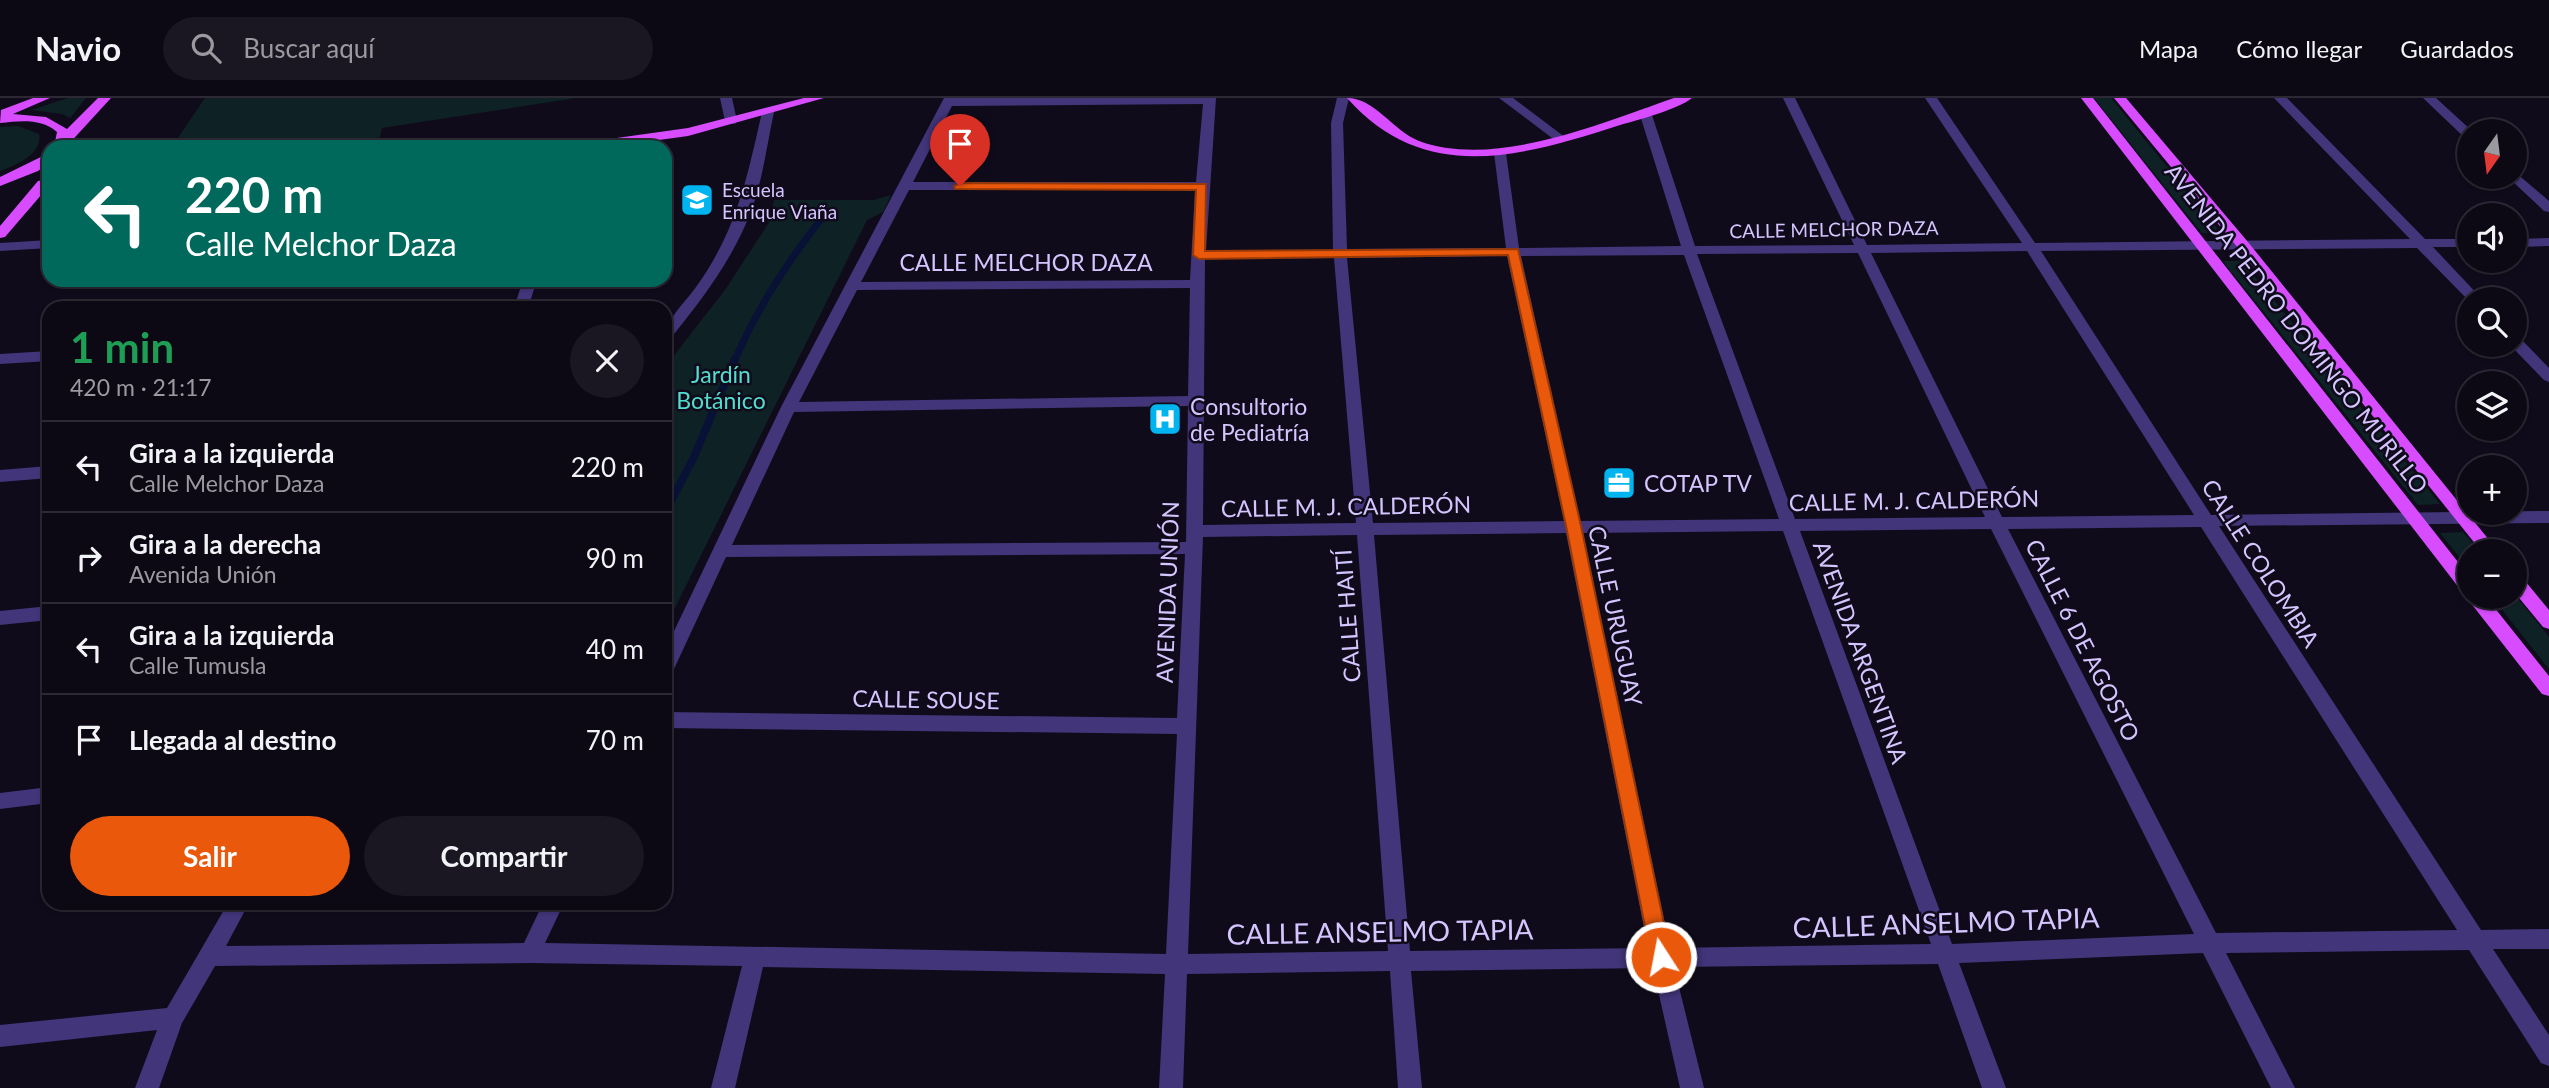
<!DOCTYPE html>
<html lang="es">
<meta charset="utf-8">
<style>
:root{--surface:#0c0814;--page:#1a1622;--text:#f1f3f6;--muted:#9a9aa0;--line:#2c2934;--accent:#ea580c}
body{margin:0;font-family:Lato,sans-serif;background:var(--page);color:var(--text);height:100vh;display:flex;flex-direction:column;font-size:26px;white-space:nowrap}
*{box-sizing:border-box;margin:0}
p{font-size:23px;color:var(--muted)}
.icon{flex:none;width:38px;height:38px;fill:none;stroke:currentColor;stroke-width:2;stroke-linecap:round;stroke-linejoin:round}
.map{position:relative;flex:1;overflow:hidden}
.side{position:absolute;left:42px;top:203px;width:630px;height:609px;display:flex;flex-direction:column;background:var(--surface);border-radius:21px;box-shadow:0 2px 5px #0004,0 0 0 2px var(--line)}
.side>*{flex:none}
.guide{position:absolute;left:42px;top:42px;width:630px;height:147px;border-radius:21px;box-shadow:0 2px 5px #0004,0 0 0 2px var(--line);background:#00695c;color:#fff;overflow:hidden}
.needle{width:46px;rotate:194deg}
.controls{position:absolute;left:2457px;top:21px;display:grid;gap:14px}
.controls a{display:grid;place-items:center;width:70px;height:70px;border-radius:50%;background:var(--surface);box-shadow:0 2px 5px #0004,0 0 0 2px var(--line);font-size:35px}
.pin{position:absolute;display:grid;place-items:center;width:60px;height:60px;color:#fff;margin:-72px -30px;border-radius:50% 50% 50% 0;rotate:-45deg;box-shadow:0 0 7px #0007}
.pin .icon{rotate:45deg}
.me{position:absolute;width:77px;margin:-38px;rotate:349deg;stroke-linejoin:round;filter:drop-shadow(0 0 5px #0008)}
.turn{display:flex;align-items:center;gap:24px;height:147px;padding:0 28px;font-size:32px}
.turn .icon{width:91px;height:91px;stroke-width:2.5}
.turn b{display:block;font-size:49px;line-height:60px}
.round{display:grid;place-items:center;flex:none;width:74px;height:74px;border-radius:37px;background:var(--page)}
.head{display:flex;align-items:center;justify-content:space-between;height:119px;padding:0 28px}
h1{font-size:42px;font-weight:700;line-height:52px;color:#1e9e55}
.primary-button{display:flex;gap:14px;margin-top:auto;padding:14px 28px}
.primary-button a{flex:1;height:80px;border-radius:42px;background:var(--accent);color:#fff;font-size:28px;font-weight:700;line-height:80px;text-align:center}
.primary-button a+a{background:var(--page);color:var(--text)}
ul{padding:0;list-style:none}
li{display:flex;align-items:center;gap:21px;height:91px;padding:0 28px;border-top:2px solid var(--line)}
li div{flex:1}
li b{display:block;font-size:26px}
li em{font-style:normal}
header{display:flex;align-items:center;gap:42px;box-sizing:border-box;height:98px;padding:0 35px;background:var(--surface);border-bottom:2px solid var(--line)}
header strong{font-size:33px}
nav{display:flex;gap:38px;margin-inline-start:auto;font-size:24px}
.search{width:490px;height:63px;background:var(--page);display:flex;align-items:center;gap:18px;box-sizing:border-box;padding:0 24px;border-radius:38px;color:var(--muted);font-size:26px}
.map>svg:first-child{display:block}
.green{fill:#0e2225}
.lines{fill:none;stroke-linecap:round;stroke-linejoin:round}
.stream-far1{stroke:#081237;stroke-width:7}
.stream{stroke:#081237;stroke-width:8}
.minor{fill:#42357a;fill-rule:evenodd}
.major{fill:#d74cff;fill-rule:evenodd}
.route{fill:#ea580c;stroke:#983908;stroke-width:2}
.labels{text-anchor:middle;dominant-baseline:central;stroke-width:5;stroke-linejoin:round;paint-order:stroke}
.far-poi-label{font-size:19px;fill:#d4c5ff;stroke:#100b1b;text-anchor:start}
.far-street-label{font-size:19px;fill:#d4c5ff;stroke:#100b1b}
.street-label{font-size:23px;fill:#d4c5ff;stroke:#100b1b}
.park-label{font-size:23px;fill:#52ddcf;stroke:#100b1b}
.poi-label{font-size:23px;fill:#d4c5ff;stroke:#100b1b;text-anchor:start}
.near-street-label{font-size:28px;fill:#d4c5ff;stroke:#100b1b}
</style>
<header>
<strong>Navio</strong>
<div class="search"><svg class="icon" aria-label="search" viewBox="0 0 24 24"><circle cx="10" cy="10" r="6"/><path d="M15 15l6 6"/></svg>Buscar aquí</div>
<nav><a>Mapa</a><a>Cómo llegar</a><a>Guardados</a></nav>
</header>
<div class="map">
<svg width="2549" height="990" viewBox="0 0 2549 990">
<rect width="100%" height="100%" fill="#100b1b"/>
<g class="green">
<path d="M68 0H86L70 20 62 16 31 12Z"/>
<path d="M205 0H576L382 30 377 49H211L213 45 173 47Z"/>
<path d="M2094 0H2111L2220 134 2202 135Z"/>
<path d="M18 28 39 36C43 56 16 67 0 73V29Z"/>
<path d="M891 97 883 114 867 122 665 530V269L725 192 770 123 774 102H874Z"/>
<path d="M2223 163H2242L2440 406 2418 407Z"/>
<path d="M2463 434 2479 453H2469V471L2440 435Z"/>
<path d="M2515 497 2549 539V571L2492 499Z"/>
</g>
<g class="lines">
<path class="stream-far1" d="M735 262C758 208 789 161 826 115"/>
<path class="stream" d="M665 415 694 359 735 261"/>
<g class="minor">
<path d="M720 0H732L737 23 735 26 725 23Z"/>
<path d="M944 0H1216L1206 153 1333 152 1331 25 1337 0H1349L1343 25 1347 151 1506 150 1494 55 1500 51 1506 55 1519 150 1681 148 1639 14 1645 10 1651 14 1695 148 1854 147 1783 0H1795L1867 147 2022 145 1925 0H1937L2035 145 2410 141 2274 0H2287L2425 141H2469V149H2433L2482 201 2469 203 2417 150 2041 153 2211 417 2549 413V425L2219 428 2481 832 2549 831V851H2493L2549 937V968L2541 965 2469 852 2226 855 2295 990H2271L2203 855 1959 865 2006 990H1982L1938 866 1674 869 1704 990H1680L1653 870 1411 873 1422 990H1398L1390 873 1187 876 1183 990H1159L1165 876 763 869 735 990H711L742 868 530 865 215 868 182 925 159 990H135L157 932 0 949V927L167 910 228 805H249L226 848 524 845 543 805H564L545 845 1166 856 1177 636 665 630V614L1177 620 1185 456 726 459 674 571 671 576 665 578V552L781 309ZM1203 6 1196 84H913L952 8ZM909 92H1195L1190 182 861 184ZM2027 153 2194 417 2002 419 1871 155ZM1858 155 1985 419 1795 421 1697 156ZM1684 157 1779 421 1580 423 1521 158ZM1507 158 1564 423 1373 425 1347 160ZM1334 160 1356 425 1203 427 1205 161ZM1190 190 1188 298 799 304 857 192ZM1188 308 1186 444 732 447 794 314ZM2201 429 2457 832 2216 835 2008 431ZM1991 431 2194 836 1952 846 1800 433ZM1783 433 1931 846 1670 850 1583 435ZM1566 435 1648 850 1410 853 1374 437ZM1357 437 1388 853 1188 856 1203 439Z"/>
<path d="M1499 0H1513L1566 40 1564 43H1556Z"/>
<path d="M2423 0H2436L2472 33H2469V41L2465 40Z"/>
<path d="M768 10 774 14C768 42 764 71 756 99 739 153 705 198 670 241L665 243C665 221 684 206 696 189 737 132 747 80 762 14Z"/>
<path d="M2515 74 2549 103V114L2544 113 2510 81 2509 79H2515Z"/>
<path d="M2549 140V148L2515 149V141Z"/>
<path d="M49 142V150L0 153V145Z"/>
<path d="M523 182H537L528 210H514Z"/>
<path d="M2515 238 2520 240 2549 270V284L2544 282 2510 247H2515Z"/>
<path d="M49 253V263L0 266V256Z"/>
<path d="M49 368V380L0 384V372Z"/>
<path d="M49 508V522L0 527V513Z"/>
<path d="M49 689V705L0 711V695Z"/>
</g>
<g class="major">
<path d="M33 0H50L13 16 46 19 67 31 98 0H111L66 49H54L57 34C41 20 20 23 0 25L1 12Z"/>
<path d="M804 0H824L688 38 608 49H575L581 45 688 30Z"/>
<path d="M1347 0C1375 0 1393 33 1419 43 1495 71 1602 25 1674 0H1692C1677 12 1637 22 1617 28 1520 59 1424 87 1347 0Z"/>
<path d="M2081 0H2093L2469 478V499H2486L2549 578V598L2542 596 2470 504 2469 496 2463 495Z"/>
<path d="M2114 0H2126L2248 144 2498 453H2481L2238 150Z"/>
<path d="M49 55V65L38 73 0 88V79Z"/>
<path d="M43 82 48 83V89L5 139 0 140V128L38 83Z"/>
<path d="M2515 477 2521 478 2549 512V531L2543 529 2515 495Z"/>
</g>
</g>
<path class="route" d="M960 85 1206 86 1205 153 1518 151 1581 428 1671 859 1668 866 1661 868 1654 866 1651 859 1566 428 1508 157 1199 161 1193 157 1196 92 955 91 954 88Z"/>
<defs>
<symbol id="school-square" viewBox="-11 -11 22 22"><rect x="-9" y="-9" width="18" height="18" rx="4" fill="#00b4ef" stroke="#100b1b"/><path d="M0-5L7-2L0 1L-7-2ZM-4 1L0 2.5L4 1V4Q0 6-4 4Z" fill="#fff"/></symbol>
<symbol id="hospital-square" viewBox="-11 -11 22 22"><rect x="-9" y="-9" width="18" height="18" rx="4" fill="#00b4ef" stroke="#100b1b"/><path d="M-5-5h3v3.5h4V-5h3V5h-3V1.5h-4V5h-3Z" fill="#fff"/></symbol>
<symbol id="office-square" viewBox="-11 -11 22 22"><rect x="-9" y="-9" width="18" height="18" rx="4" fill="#00b4ef" stroke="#100b1b"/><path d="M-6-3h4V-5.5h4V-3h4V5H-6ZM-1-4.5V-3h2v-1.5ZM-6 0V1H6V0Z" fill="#fff"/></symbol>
</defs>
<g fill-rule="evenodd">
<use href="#school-square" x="678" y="83" width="38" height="38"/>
<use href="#hospital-square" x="1146" y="302" width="38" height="38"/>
<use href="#office-square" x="1600" y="366" width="38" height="38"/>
</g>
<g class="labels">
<g class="far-poi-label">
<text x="722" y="91">Escuela<tspan x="722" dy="22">Enrique Viaña</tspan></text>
</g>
<g class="far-street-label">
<text transform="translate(1834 131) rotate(-1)">CALLE MELCHOR DAZA</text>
</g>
<g class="street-label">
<text x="1026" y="164">CALLE MELCHOR DAZA</text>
<text transform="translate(2297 230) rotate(52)">AVENIDA PEDRO DOMINGO MURILLO</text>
<text transform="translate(1914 402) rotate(-1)">CALLE M. J. CALDERÓN</text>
<text transform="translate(1346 408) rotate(-1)">CALLE M. J. CALDERÓN</text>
<text transform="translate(2261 465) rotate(57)">CALLE COLOMBIA</text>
<text transform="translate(1167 494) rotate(-88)">AVENIDA UNIÓN</text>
<text transform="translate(1347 518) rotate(-94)">CALLE HAITÍ</text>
<text transform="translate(1616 518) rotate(78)">CALLE URUGUAY</text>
<text transform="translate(2083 542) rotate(63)">CALLE 6 DE AGOSTO</text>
<text transform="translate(1861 554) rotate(70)">AVENIDA ARGENTINA</text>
<text transform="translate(926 601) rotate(1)">CALLE SOUSE</text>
</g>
<g class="park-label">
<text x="721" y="276">Jardín<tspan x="721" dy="26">Botánico</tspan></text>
</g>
<g class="poi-label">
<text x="1190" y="308">Consultorio<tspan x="1190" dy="26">de Pediatría</tspan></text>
<text x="1644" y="385">COTAP TV</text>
</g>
<g class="near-street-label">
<text transform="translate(1946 824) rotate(-2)">CALLE ANSELMO TAPIA</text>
<text transform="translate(1380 833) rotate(-1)">CALLE ANSELMO TAPIA</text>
</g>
</g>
</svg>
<div class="controls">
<a><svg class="needle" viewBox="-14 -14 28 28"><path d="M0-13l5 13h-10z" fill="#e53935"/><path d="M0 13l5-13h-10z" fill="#9a9aa0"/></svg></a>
<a><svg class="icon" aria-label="sound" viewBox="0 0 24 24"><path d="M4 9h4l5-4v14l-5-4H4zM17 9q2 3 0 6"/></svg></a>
<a><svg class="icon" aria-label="search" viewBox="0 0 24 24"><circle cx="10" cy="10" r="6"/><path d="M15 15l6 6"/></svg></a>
<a><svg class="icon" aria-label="layers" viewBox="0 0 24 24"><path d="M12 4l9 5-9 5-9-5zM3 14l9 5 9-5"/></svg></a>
<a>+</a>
<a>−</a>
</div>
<div class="pin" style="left:960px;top:88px;background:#d93025"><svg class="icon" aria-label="arrive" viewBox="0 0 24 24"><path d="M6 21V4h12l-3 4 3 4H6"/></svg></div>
<svg class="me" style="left:1661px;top:859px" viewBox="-20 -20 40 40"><circle r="17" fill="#ea580c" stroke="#fff" stroke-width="3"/><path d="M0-11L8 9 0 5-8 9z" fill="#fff"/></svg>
<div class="guide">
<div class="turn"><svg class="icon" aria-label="left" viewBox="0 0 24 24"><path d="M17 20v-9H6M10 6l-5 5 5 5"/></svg><div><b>220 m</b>Calle Melchor Daza</div></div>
</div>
<section class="side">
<div class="head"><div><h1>1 min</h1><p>420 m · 21:17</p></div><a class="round"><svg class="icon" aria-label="close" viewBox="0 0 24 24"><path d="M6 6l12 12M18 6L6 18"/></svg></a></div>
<ul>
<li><svg class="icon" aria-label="left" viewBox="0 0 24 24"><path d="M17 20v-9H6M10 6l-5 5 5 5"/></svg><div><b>Gira a la izquierda</b><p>Calle Melchor Daza</p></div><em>220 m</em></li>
<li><svg class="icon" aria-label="right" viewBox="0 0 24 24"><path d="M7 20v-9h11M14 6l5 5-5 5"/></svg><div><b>Gira a la derecha</b><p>Avenida Unión</p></div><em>90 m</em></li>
<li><svg class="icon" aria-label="left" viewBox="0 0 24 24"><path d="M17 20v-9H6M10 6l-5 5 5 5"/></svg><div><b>Gira a la izquierda</b><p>Calle Tumusla</p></div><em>40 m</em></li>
<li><svg class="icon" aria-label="arrive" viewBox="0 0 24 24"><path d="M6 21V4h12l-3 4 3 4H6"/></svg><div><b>Llegada al destino</b></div><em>70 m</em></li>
</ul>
<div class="primary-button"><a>Salir</a><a>Compartir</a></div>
</section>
</div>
